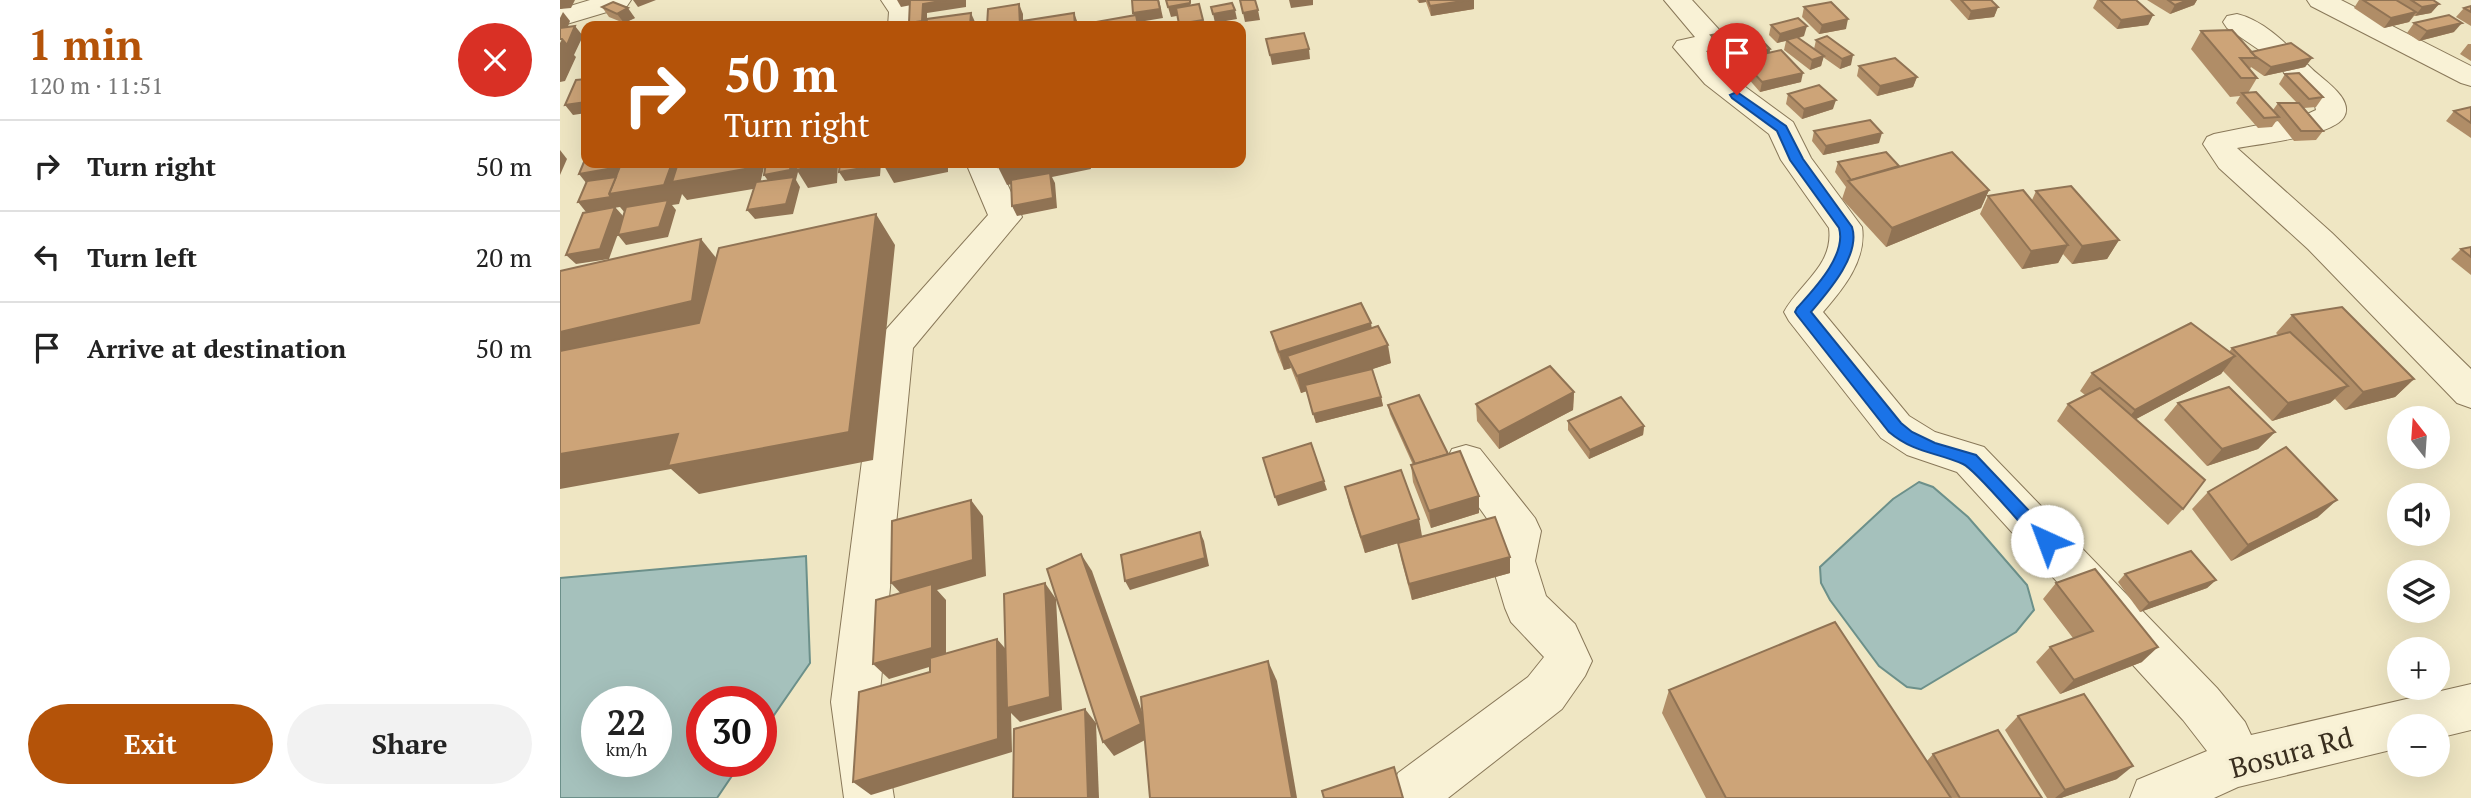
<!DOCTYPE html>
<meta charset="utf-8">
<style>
:root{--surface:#fff;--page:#f2f2f2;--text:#222;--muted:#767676;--line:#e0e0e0;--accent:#b45309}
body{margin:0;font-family:"PT Serif",serif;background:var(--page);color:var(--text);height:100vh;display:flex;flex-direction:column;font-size:26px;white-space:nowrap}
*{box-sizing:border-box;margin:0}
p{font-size:23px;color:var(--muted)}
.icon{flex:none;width:38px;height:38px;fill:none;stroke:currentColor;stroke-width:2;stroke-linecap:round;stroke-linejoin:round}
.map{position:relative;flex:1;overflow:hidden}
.details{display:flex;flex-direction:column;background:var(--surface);width:560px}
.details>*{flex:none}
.top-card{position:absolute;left:21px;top:21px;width:665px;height:147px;border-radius:14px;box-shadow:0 7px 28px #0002;background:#b45309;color:#fff;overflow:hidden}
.needle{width:46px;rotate:343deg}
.fabs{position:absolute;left:1827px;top:406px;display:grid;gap:14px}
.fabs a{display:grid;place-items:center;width:63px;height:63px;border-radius:50%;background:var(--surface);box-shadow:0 7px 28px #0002;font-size:35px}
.speed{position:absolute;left:21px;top:686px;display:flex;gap:14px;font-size:35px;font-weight:700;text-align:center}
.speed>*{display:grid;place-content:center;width:91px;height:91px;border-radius:50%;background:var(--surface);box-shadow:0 7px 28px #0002;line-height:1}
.speed small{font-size:18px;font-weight:400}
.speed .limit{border:10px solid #d22;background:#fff;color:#111}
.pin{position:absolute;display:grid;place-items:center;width:60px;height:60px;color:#fff;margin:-72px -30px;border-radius:50% 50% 50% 0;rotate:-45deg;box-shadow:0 0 7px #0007}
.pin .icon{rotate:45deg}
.me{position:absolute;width:77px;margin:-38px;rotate:317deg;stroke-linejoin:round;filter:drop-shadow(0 0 5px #0008)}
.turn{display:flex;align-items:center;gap:24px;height:147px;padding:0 28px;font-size:32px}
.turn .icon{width:91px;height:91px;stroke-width:2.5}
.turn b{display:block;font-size:49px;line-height:60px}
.round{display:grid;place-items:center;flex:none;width:74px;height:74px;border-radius:37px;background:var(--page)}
.headline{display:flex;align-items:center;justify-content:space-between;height:119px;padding:0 28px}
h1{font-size:42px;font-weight:600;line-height:52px;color:var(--accent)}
.action{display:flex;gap:14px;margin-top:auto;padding:14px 28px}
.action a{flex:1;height:80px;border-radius:42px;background:var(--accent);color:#fff;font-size:28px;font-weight:600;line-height:80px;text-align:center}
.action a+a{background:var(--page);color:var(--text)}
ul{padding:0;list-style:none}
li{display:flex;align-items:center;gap:21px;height:91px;padding:0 28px;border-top:2px solid var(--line)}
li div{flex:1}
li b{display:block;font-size:26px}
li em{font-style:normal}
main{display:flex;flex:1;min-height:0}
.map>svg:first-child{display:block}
.water{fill:#a5c1bc;stroke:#6c908a;stroke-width:2;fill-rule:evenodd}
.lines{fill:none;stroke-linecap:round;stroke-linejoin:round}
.minor-casing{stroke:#897859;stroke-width:2}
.minor{fill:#f9f2d6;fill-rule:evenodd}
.wall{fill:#b08d67}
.shaded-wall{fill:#907354}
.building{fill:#cda478;stroke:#907354;stroke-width:2}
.route{fill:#1a73e8;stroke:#114b97;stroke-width:2}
.labels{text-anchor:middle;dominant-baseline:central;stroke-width:7;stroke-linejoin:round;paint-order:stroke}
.near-street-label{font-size:28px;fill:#392e1e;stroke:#f6efd3}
</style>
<main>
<section class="details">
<div class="headline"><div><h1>1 min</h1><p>120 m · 11:51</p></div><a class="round" style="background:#d93025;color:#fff"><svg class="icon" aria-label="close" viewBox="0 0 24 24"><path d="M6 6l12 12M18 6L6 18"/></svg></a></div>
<ul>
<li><svg class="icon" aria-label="right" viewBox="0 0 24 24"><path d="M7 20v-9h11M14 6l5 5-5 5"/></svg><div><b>Turn right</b></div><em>50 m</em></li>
<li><svg class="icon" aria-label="left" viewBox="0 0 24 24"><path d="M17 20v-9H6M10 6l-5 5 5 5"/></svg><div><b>Turn left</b></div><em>20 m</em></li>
<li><svg class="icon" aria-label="arrive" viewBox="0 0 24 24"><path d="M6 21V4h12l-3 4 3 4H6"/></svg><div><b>Arrive at destination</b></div><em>50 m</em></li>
</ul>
<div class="action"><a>Exit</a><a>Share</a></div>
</section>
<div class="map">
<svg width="1911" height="798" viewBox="0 0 1911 798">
<rect width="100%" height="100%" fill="#efe6c3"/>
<g class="water">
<path d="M1359 482 1373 487 1408 517 1467 585 1474 610 1456 632 1361 689 1347 687 1319 666 1270 600 1261 583 1260 567 1333 499Z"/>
<path d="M246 556 250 663 201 734V702H142V761H182L157 798H0V578ZM37 702H96V761H37Z"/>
</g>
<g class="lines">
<defs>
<g id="minor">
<path d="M30 0H71L67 6 0 26V9Z"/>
<path d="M321 0H347L355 12 354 26H328L329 12Z"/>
<path d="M1104 0H1132L1164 35 1168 41 1164 47 1146 51 1165 72 1233 122 1251 158 1302 227C1307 260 1283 289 1263 312L1349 416 1375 432 1424 447 1657 688 1685 722 1691 735 1911 684V730L1878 738V726H1839V748L1678 787 1654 798H1570L1577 780 1647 751 1623 720 1397 472 1347 455 1321 438 1229 321 1224 312C1240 283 1274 265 1269 228L1221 160 1209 134 1145 84 1113 47 1117 41 1135 37Z"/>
<path d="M1747 0H1781L1911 66V86L1901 83 1751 6Z"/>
<path d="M1677 14C1706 21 1729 47 1750 67 1760 78 1795 98 1784 117 1773 136 1699 144 1677 148L1772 233 1911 369V408L1897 403 1748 249 1659 168 1643 144 1647 137 1654 134 1743 116 1756 110 1754 102 1729 79 1714 60 1667 28 1663 22 1667 16Z"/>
<path d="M406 163H438L462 217 353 348 319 702 334 798H284L271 702 317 344 322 334 428 215Z"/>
<path d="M906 445 920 449 975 518 981 531 975 561 986 596 1015 624 1032 661 1025 676 1002 709 888 798H833L831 791 838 773 968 677 984 657 951 622 945 608 931 561 938 534 886 461 892 449Z"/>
</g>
</defs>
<use href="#minor" class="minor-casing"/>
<use href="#minor" class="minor"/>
</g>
<g class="wall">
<path d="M857 0H914V9L871 16 866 2 859 3Z"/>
<path d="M1390 0H1431L1438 7 1434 17 1408 20Z"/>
<path d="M1537 0H1576L1593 15 1588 25 1557 29 1533 8Z"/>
<path d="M1587 0H1637L1634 5 1610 14Z"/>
<path d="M1799 0H1873L1879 4 1871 13 1854 16 1849 22 1824 28 1794 8Z"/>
<path d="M1911 6V26L1896 17 1904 8Z"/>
<path d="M42 7 75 18 64 23 49 17Z"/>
<path d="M1244 7 1286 29 1259 34 1242 17Z"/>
<path d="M1854 23 1894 32 1859 41 1847 33Z"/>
<path d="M1211 25 1244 36 1239 38 1254 49 1256 40 1291 65 1280 69 1263 57 1261 66 1250 70 1224 50 1226 41 1217 43 1209 35Z"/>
<path d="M1641 31 1691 52 1752 58 1745 67 1704 76 1691 67 1690 69 1697 78 1688 93 1713 110 1718 103H1737L1719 84 1725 74 1763 97 1756 107 1744 108 1763 131 1756 140 1734 141 1717 120 1712 127 1698 128 1676 103 1680 96 1670 97 1631 49Z"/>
<path d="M1151 35 1210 49V52L1241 82 1200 92 1179 68 1180 65 1170 68 1150 45Z"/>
<path d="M1908 44H1911V61L1900 54Z"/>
<path d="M1299 66 1357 77 1353 87 1317 96 1297 76Z"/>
<path d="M1228 94 1273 109 1242 119 1226 104Z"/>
<path d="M1911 107V138L1886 121 1894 111Z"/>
<path d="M1254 131 1319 143 1263 155 1252 141Z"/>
<path d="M1278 162 1429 190 1421 208 1326 247 1282 199 1286 187 1275 172Z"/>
<path d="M1476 191 1559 240 1547 259 1512 264 1503 254 1498 263 1462 269 1420 214 1428 196 1472 200Z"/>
<path d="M1911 247V275L1891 259 1901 249Z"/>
<path d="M1732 315 1854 379 1835 397 1785 410 1775 399 1770 403 1712 421 1663 371 1661 374 1576 419 1623 509 1608 525 1497 421 1508 404 1525 395 1520 391 1532 373 1669 352 1672 348 1718 335 1716 333Z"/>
<path d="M812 328 831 363 812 369 821 397 823 406 756 423 747 391 741 393 731 368 724 370 716 350 711 332Z"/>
<path d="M1014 392 1013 410 939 449 917 421 916 404Z"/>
<path d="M1618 403 1715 432 1698 449 1647 466 1604 420Z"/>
<path d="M828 405 888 455 919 513 871 528 853 482 851 465H853L830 414Z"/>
<path d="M1008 421 1084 426 1083 435 1029 459 1008 430Z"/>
<path d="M785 487 862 536 847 540 950 573 852 600 841 559 838 543 805 553 789 504Z"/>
<path d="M1648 492 1758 517 1671 561 1632 509Z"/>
<path d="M1565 574 1656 580 1647 588 1580 612 1558 582Z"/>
<path d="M1496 583 1582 662 1500 694 1476 662 1490 647 1513 638 1483 599Z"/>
<path d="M1109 690 1367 761 1373 754 1482 798H1146L1102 713Z"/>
<path d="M1458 716 1557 779 1501 798H1487L1445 730Z"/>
</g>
<g class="shaded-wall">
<path d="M0 0H15L11 8 0 9Z"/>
<path d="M73 0H96L78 7Z"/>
<path d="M337 0H367V2L341 7Z"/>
<path d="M386 0H406V7L367 13V26H351L349 23 363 4Z"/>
<path d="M598 0H599L603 18 579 22 580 26H573L576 23 573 13Z"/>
<path d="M729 0H753V5L731 8Z"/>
<path d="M859 0H866V2L859 3Z"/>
<path d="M909 0H914V9L871 16 870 6Z"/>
<path d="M1628 0H1637L1634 5 1610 14 1615 5Z"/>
<path d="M630 3 633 13 611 17 608 7Z"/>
<path d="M459 4 463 14V26H460Z"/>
<path d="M1879 4 1871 13 1855 16 1862 7Z"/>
<path d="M1438 7 1434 17 1408 20 1411 11Z"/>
<path d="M68 8 75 18 64 23 57 14Z"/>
<path d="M675 10 677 19 655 23 653 14Z"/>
<path d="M698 10 700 20 685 22 683 13Z"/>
<path d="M3 12 10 21 7 29 0 30V18Z"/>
<path d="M1856 12 1849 22 1824 28 1831 18Z"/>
<path d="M411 13 415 22V26H404Z"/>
<path d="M514 13 519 26H515Z"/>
<path d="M1593 15 1588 25 1557 29 1561 20Z"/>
<path d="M1288 19 1286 29 1259 34 1262 25Z"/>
<path d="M643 20 645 26H620L619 24Z"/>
<path d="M1902 23 1894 32 1859 41 1867 31Z"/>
<path d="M15 26 23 36 14 55 16 57 5 81 0 82V43L2 39Z"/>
<path d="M1247 26 1244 36 1217 43 1220 34Z"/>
<path d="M749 49 750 59 712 65 710 55Z"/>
<path d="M1210 49 1208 59H1181L1180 65 1170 68 1172 58Z"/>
<path d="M1293 55 1291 65 1280 69 1282 59Z"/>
<path d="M1264 56 1261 66 1250 70 1252 60Z"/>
<path d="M1752 58 1745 67 1704 76 1711 67Z"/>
<path d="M1243 73 1241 82 1200 92 1202 82Z"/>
<path d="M1357 77 1353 87 1317 96 1320 86Z"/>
<path d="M1276 100 1273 109 1242 119 1244 109Z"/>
<path d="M26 102V113L13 115 5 105Z"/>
<path d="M1322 133 1319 143 1263 155 1266 146Z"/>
<path d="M0 150 7 159 0 175Z"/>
<path d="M74 163H205L199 188 127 200 122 194 119 204 112 205 116 210 108 237 66 245 58 235 65 213 60 207 26 212 18 202 27 184 19 174Z"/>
<path d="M231 163H278L277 183 248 188 238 172 236 180 240 187 233 214 195 219 187 210 211 185 204 175Z"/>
<path d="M314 163H321L320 176 285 181 279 172Z"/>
<path d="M332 163H388V172L334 183 323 164Z"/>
<path d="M459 163H530L531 169 492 177 495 183 497 208 457 216 452 206 491 177 447 185 438 167Z"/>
<path d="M1429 190 1421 208 1326 247 1332 228Z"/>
<path d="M55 207 64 217 49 259 16 264 6 255Z"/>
<path d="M316 214 335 245 313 460 139 494 111 469 0 489V454Z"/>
<path d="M141 239 161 264 154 326 0 364V332Z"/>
<path d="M1559 240 1547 259 1512 264 1522 246Z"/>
<path d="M1508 245 1498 263 1462 269 1471 251Z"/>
<path d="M811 323 814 341 727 356 731 368 724 370 719 352Z"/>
<path d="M828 345 831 363 741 393 737 376Z"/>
<path d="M1675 356 1661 374 1561 427 1575 410Z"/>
<path d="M1854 379 1835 397 1785 410 1803 392Z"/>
<path d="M1788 386 1770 403 1712 421 1728 403Z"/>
<path d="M1014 392 1013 410 939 449V432Z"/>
<path d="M821 397 823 406 756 423 753 414Z"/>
<path d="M1084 426 1083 435 1029 459 1030 450Z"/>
<path d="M1715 432 1698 449 1647 466 1662 449Z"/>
<path d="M764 481 767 490 718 506 715 497Z"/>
<path d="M919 496V513L871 528 869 511Z"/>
<path d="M411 500 423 516 426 576 377 590 386 600V662L329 679 313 664 346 599 331 583Z"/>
<path d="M1777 500 1758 517 1671 561 1688 545Z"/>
<path d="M859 519 862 536 805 553 801 537Z"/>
<path d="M640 532 644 541 649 566 570 590 565 581Z"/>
<path d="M521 554 532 571 591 737 554 756 543 742Z"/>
<path d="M950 557V573L852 600 849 584Z"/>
<path d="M1656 580 1647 588 1580 612 1589 603Z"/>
<path d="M485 583 496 599 502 710 460 722 451 713 452 752 311 795 293 782 437 639 450 654Z"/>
<path d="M1598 647 1582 662 1500 694 1514 680Z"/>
<path d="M708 661 717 681 737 798H732Z"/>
<path d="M525 709 536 723 539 798H528Z"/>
<path d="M1573 766 1557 779 1501 798H1495L1505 790Z"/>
</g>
<g class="building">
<path d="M350 0H386L363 4 362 21 349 23Z"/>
<path d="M572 0H598L600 9 573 13Z"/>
<path d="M606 0H630V3L608 7Z"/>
<path d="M680 0H695L698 10 683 13Z"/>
<path d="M868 0H909L870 6Z"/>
<path d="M1401 0H1431L1438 7 1411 11Z"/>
<path d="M1540 0H1576L1593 15 1561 20Z"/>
<path d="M1608 0H1628L1615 5Z"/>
<path d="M1803 0H1836L1856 12 1831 18Z"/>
<path d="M1851 0H1873L1879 4 1862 7Z"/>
<path d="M53 2 68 8 57 14 42 7Z"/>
<path d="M1271 2 1288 19 1262 25 1244 7Z"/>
<path d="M672 3 675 10 653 14 651 7Z"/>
<path d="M459 4 460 26H427L428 9Z"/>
<path d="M639 4 643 20 619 24 616 8Z"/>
<path d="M1911 6V12L1904 8Z"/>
<path d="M411 13 410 25 366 26 367 19Z"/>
<path d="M514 13 515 26H462L463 21Z"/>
<path d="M576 15 578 25 573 26H530V23Z"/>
<path d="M1889 15 1902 23 1867 31 1854 23Z"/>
<path d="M1238 18 1247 26 1220 34 1211 25Z"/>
<path d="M15 26 7 45 2 39H0V28Z"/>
<path d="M1189 27 1210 49 1172 58 1151 35Z"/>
<path d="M1672 30 1697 58H1680L1697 78H1681L1641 31Z"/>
<path d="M744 33 749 49 710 55 706 39Z"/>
<path d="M1267 36 1293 55 1282 59 1256 40Z"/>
<path d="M1237 37 1264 56 1252 60 1226 40Z"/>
<path d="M1731 43 1752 58 1711 67 1695 56 1691 52Z"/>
<path d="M1221 50 1243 73 1202 82 1181 59Z"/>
<path d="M1335 58 1357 77 1320 86 1299 66Z"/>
<path d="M1739 73 1763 97 1749 99 1725 74Z"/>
<path d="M26 79V102L5 105 16 80Z"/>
<path d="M1259 85 1276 100 1244 109 1228 94Z"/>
<path d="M1696 92 1719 117 1704 118 1682 93Z"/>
<path d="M1718 103H1739L1763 131H1741Z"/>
<path d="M1911 107V123L1894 111Z"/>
<path d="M1310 120 1322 133 1266 146 1254 131Z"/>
<path d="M1326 152 1339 166 1291 180 1278 162Z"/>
<path d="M1392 152 1429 190 1332 228 1288 181Z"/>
<path d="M26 157V163H67L61 164 59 167 19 174Z"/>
<path d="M67 163H112L104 185 49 194 61 164Z"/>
<path d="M118 163H187L185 169 112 182Z"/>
<path d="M206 163H231L230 170 204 175Z"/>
<path d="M237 163H265V164L236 170Z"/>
<path d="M280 163H314V166L279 172Z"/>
<path d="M438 163H459L438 167Z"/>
<path d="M490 173 493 198 452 206 451 180Z"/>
<path d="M56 177 49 194 51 197 18 202 27 181Z"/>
<path d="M234 177 226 204 187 210 196 182Z"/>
<path d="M1511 186 1559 240 1522 246 1476 191Z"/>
<path d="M1463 190 1508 245 1471 251 1428 196Z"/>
<path d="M108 200 99 227 58 235 66 207Z"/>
<path d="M55 207 40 249 6 255 23 213Z"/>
<path d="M316 214 289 432 108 466 118 434 0 454V351L139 323 159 248Z"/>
<path d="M141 239 132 301 0 332V271Z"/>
<path d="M1911 247V257L1901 249Z"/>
<path d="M801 303 811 323 719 352 711 332Z"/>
<path d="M1782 307 1854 379 1803 392 1732 315Z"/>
<path d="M1631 323 1675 356 1575 410 1532 373Z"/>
<path d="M818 326 828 345 737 376 727 356Z"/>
<path d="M1730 332 1788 386 1728 403 1672 348Z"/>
<path d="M990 366 1014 392 939 432 916 404Z"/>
<path d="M812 369 821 397 753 414 745 385Z"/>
<path d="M1669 387 1715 432 1662 449 1618 403Z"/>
<path d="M1540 388 1645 480 1623 509 1508 404Z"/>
<path d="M859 395 888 454 855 464 828 405Z"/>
<path d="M1061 397 1084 426 1030 450 1008 421Z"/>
<path d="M751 443 764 481 715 497 703 458Z"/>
<path d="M1726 447 1777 500 1688 545 1648 492Z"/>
<path d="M900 451 919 496 869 511 851 465Z"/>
<path d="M841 470 859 519 801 537 785 487Z"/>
<path d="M411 500 413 560 331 583 332 521Z"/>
<path d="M935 517 950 557 849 584 838 543Z"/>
<path d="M640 532 645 558 565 581 561 555Z"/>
<path d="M1631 551 1656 580 1589 603 1565 574Z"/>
<path d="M521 554 581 724 543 742 487 569Z"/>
<path d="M1535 569 1598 647 1514 680 1490 647 1533 631 1496 583Z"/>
<path d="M485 583 490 697 447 708 444 594Z"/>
<path d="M372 584V648L313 664 316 600Z"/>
<path d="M1275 622 1391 798H1166L1109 690Z"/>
<path d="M437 639 438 739 293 782 299 692 370 672V658Z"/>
<path d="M708 661 732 798H590L581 697Z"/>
<path d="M1524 694 1573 766 1505 790 1458 716Z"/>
<path d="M525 709 528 798H453L454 729Z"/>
<path d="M1438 730 1482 798H1400L1373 754Z"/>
<path d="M834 767 843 798H764L762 791Z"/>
</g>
<path class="route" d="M1177 92 1226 126 1243 159 1292 227C1301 255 1268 292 1251 312L1341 423 1352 432 1375 443 1416 455 1493 536 1496 541 1493 547 1487 549 1481 547C1467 531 1416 470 1403 464 1376 452 1354 453 1329 432L1237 315 1235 312 1237 308C1254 289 1287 255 1279 228L1230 160 1217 131 1172 98 1170 95Z"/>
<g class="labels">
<g class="near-street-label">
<text transform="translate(1731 752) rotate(-15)">Bosura Rd</text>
</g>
</g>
</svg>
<div class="fabs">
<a><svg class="needle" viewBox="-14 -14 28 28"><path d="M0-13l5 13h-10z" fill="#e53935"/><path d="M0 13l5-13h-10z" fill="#767676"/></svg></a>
<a><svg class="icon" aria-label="sound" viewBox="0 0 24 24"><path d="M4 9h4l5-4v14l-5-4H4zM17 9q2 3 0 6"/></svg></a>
<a><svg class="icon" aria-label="layers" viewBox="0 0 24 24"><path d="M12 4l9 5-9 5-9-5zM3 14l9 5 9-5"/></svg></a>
<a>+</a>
<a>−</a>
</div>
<div class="speed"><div>22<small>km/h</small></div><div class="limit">30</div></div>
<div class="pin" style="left:1177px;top:95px;background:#d93025"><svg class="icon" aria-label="arrive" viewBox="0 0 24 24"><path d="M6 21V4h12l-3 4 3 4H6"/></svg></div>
<svg class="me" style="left:1487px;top:541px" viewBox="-20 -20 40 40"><circle r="19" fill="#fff"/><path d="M0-13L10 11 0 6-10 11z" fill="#1a73e8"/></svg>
<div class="top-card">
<div class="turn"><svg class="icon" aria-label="right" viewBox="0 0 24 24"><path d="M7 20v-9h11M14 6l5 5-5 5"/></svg><div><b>50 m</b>Turn right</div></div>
</div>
</div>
</main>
